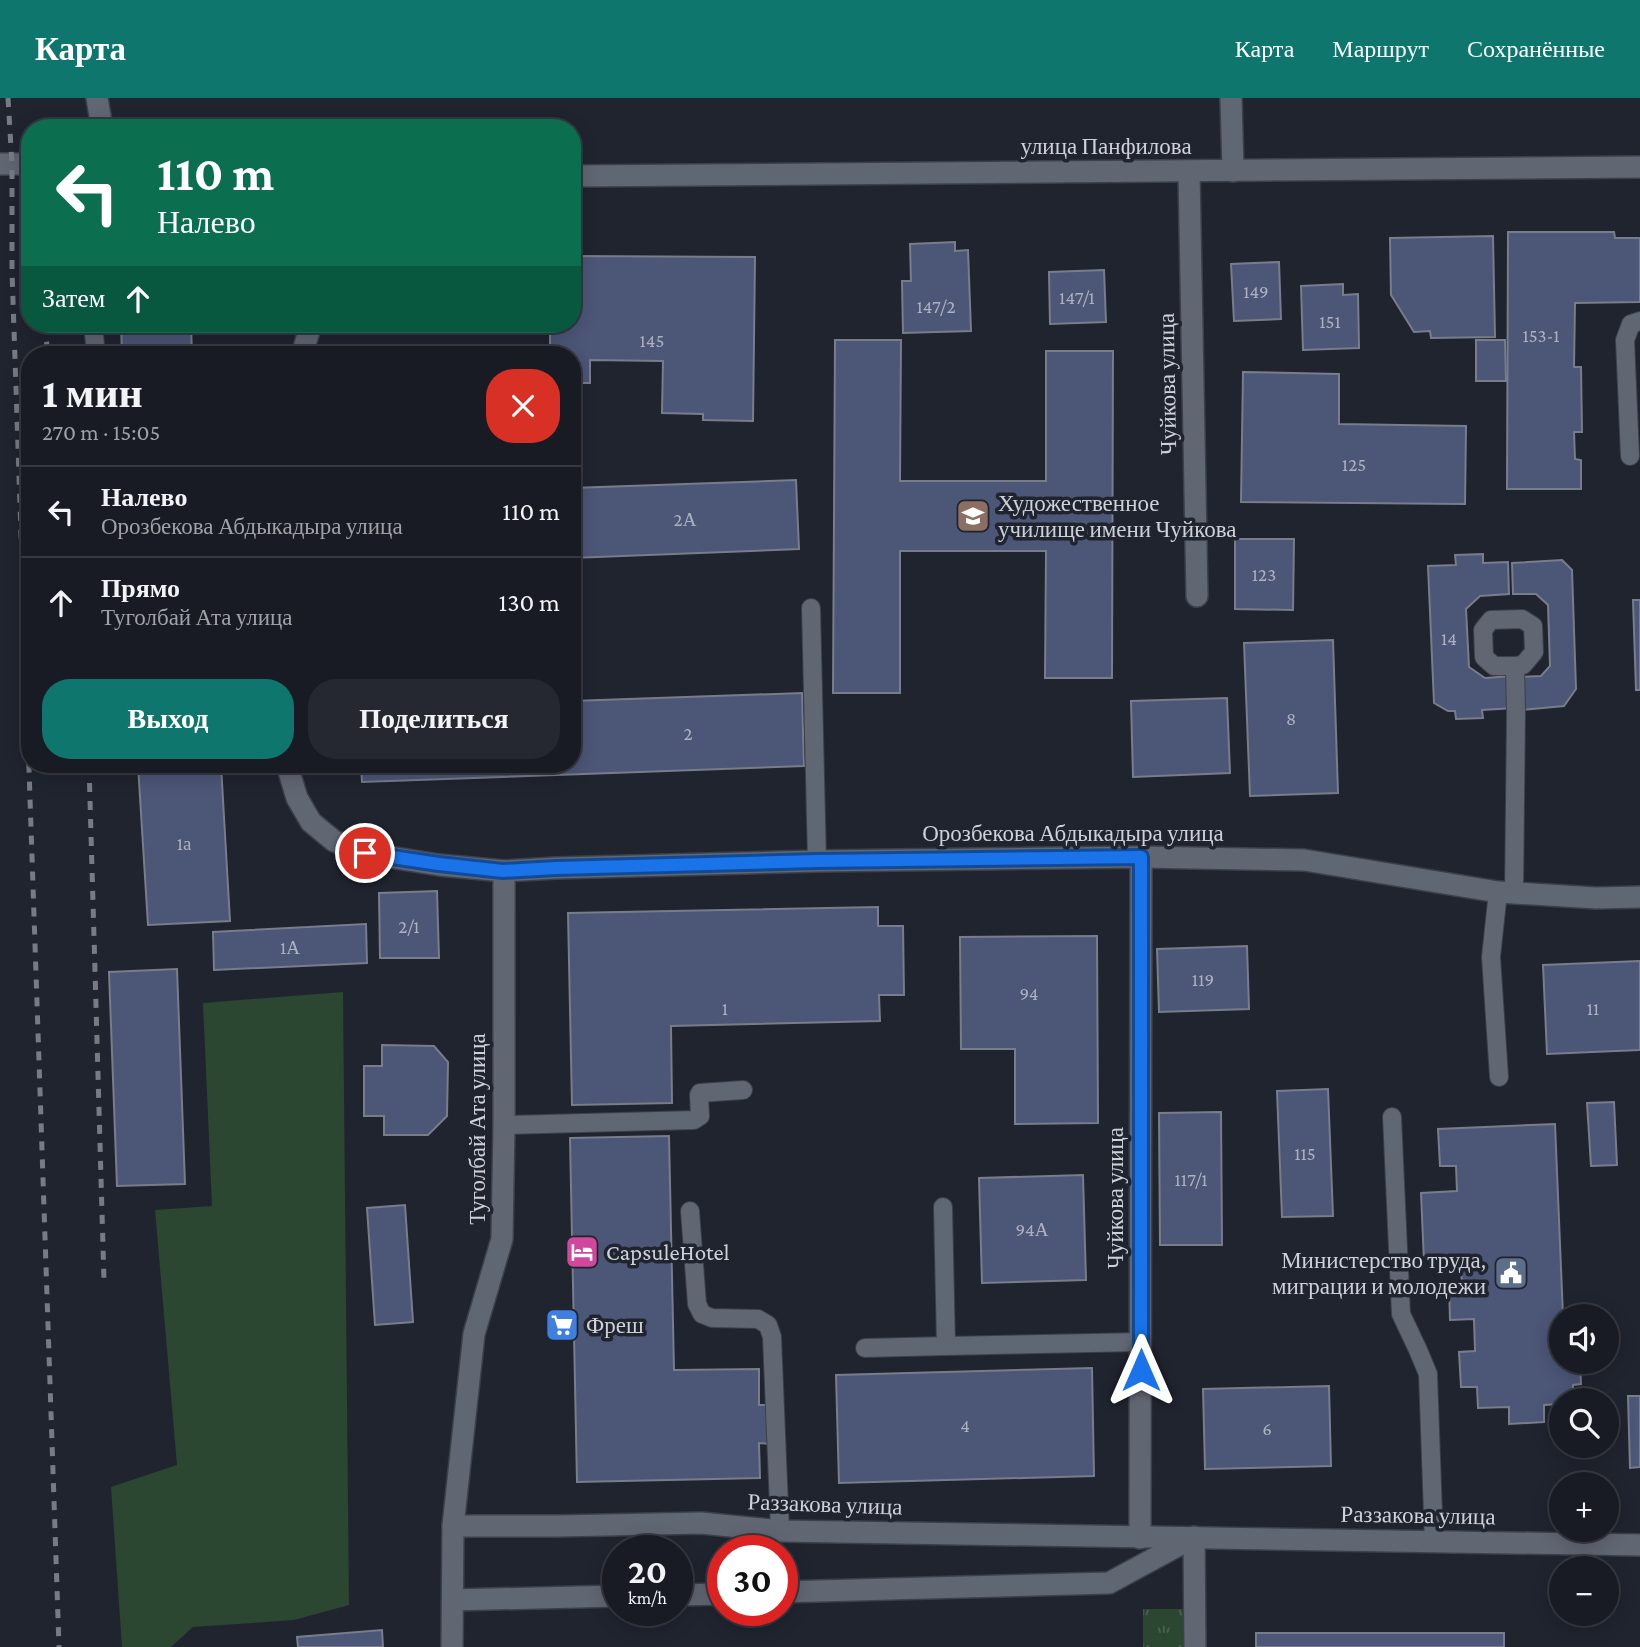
<!DOCTYPE html>
<html lang="ru">
<meta charset="utf-8">
<style>
:root{--surface:#181b23;--page:#252830;--text:#f1f3f6;--muted:#9fa1a6;--line:#363941;--accent:#0f766e}
body{margin:0;font-family:"Crimson Pro",serif;background:var(--page);color:var(--text);height:100vh;display:flex;flex-direction:column;font-size:26px;white-space:nowrap}
*{box-sizing:border-box;margin:0}
p{font-size:23px;color:var(--muted)}
.icon{flex:none;width:38px;height:38px;fill:none;stroke:currentColor;stroke-width:2;stroke-linecap:round;stroke-linejoin:round}
.map{position:relative;flex:1;overflow:hidden}
.panel{position:absolute;left:21px;top:248px;width:560px;height:427px;display:flex;flex-direction:column;background:var(--surface);border-radius:28px;box-shadow:0 4px 18px #0003,0 0 0 2px var(--line)}
.panel>*{flex:none}
.banner{position:absolute;left:21px;top:21px;width:560px;height:214px;border-radius:28px;box-shadow:0 4px 18px #0003,0 0 0 2px var(--line);background:#0b6e4f;color:#fff;overflow:hidden}
.fabs{position:absolute;left:1549px;top:1206px;display:grid;gap:14px}
.fabs a{display:grid;place-items:center;width:70px;height:70px;border-radius:50%;background:var(--surface);box-shadow:0 4px 18px #0003,0 0 0 2px var(--line);font-size:35px}
.speed{position:absolute;left:602px;top:1437px;display:flex;gap:14px;font-size:35px;font-weight:700;text-align:center}
.speed>*{display:grid;place-content:center;width:91px;height:91px;border-radius:50%;background:var(--surface);box-shadow:0 4px 18px #0003,0 0 0 2px var(--line);line-height:1}
.speed small{font-size:18px;font-weight:400}
.speed .limit{border:10px solid #d22;background:#fff;color:#111}
.pin{position:absolute;display:grid;place-items:center;width:60px;height:60px;color:#fff;margin:-30px;border:4px solid #fff;border-radius:50%;box-shadow:0 2px 7px #0007}
.me{position:absolute;width:77px;margin:-38px;rotate:0deg;stroke-linejoin:round;filter:drop-shadow(0 0 5px #0008)}
.turn{display:flex;align-items:center;gap:24px;height:147px;padding:0 21px;font-size:32px}
.turn .icon{width:91px;height:91px;stroke-width:2.5}
.turn b{display:block;font-size:49px;line-height:60px}
.then{display:flex;align-items:center;height:66px;padding:0 21px;background:#0003;gap:14px;font-size:26px}
.round{display:grid;place-items:center;flex:none;width:74px;height:74px;border-radius:28px;background:var(--page)}
.headline{display:flex;align-items:center;justify-content:space-between;height:119px;padding:0 21px}
h1{font-size:42px;font-weight:700;line-height:52px}
.button{display:flex;gap:14px;margin-top:auto;padding:14px 21px}
.button a{flex:1;height:80px;border-radius:28px;background:var(--accent);color:#fff;font-size:28px;font-weight:700;line-height:80px;text-align:center}
.button a+a{background:var(--page);color:var(--text)}
ul{padding:0;list-style:none}
li{display:flex;align-items:center;gap:21px;height:91px;padding:0 21px;border-top:2px solid var(--line)}
li div{flex:1}
li b{display:block;font-size:26px}
li em{font-style:normal}
header{display:flex;align-items:center;gap:42px;box-sizing:border-box;height:98px;padding:0 35px;background:var(--accent);color:#fff}
header strong{font-size:33px}
nav{display:flex;gap:38px;margin-inline-start:auto;font-size:24px}
.map>svg:first-child{display:block}
.grass{fill:url(#grass-tufts)}
.green{fill:#2b4631}
.building{fill:#4c5677;stroke:#787d8b;stroke-width:2}
.lines{fill:none;stroke-linecap:round;stroke-linejoin:round}
.service-casing{stroke:#3d4049;stroke-width:20}
.minor-casing{stroke:#3d4049;stroke-width:24}
.tertiary-casing{stroke:#3d4049;stroke-width:24}
.service{stroke:#616673;stroke-width:18}
.minor{stroke:#616673;stroke-width:21}
.tertiary{stroke:#616673;stroke-width:21}
.rail{stroke:#787b84;stroke-width:5;stroke-dasharray:9 9;stroke-linecap:butt}
.route-casing{stroke:#114b97;stroke-width:18}
.route{stroke:#1a73e8;stroke-width:12}
.labels{text-anchor:middle;dominant-baseline:central;stroke-width:7;stroke-linejoin:round;paint-order:stroke}
.number-label{font-size:19px;fill:#aeb2c0}
.street-label{font-size:23px;fill:#cfd1d9;stroke:#20242f}
.poi-label{font-size:23px;fill:#cfd1d9;stroke:#20242f;text-anchor:start}
</style>
<header>
<strong>Карта</strong>
<nav><a>Карта</a><a>Маршрут</a><a>Сохранённые</a></nav>
</header>
<div class="map">
<svg width="1640" height="1549" viewBox="0 0 1640 1549">
<defs>
<pattern id="grass-tufts" width="24" height="20" patternUnits="userSpaceOnUse" patternTransform="scale(1.75)"><rect width="24" height="20" fill="#2b4631"/><path d="M3 7l-1-3M5 7V3M7 7l1-3M15 17l-1-3M17 17v-4M19 17l1-3" fill="none" stroke="#49604e"/></pattern>
</defs>
<rect width="100%" height="100%" fill="#20242f"/>
<rect class="grass" x="1143" y="1511" width="40" height="38"/>
<path class="green" d="M343 894 349 1507 294 1522 193 1529 171 1549H122L111 1389 177 1367 155 1112 212 1108 203 905Z"/>
<g class="building">
<path d="M1508 134H1614L1615 140H1640V204L1575 205 1574 269H1581L1582 334H1574L1575 361 1581 362V391H1507Z"/>
<path d="M1493 138 1495 239 1431 240 1430 233 1414 234 1391 197 1390 140Z"/>
<path d="M955 144V153L968 152 971 233 903 235 902 183H911L910 146Z"/>
<path d="M572 158 755 159 753 323 703 322V316L662 315 663 263 590 262V285H572V257H550V226H572Z"/>
<path d="M1279 164 1281 221 1234 223 1231 166Z"/>
<path d="M1104 172 1106 224 1050 226 1049 174Z"/>
<path d="M1343 186V197L1358 196 1359 250 1303 252 1301 188Z"/>
<path d="M121 226H191L192 257H122Z"/>
<path d="M835 242H901L900 383H1046V253H1113L1112 580H1045L1046 453H900V595H833Z"/>
<path d="M1476 242H1505L1506 283H1476Z"/>
<path d="M1243 274 1339 276V326L1466 328 1465 406 1241 404Z"/>
<path d="M796 382 799 451 572 460V390Z"/>
<path d="M1235 441H1294L1293 512 1235 511Z"/>
<path d="M1483 456V465L1508 464 1509 496 1480 498 1466 511 1469 569 1485 580 1512 578 1514 610 1482 612 1483 620 1456 621 1455 613H1448L1434 605 1428 468 1456 467 1455 457Z"/>
<path d="M1562 462 1572 472 1576 591 1564 608 1520 612 1518 579 1541 578 1550 568 1548 507 1536 496H1513L1512 465Z"/>
<path d="M1633 502H1640V592H1636Z"/>
<path d="M1333 542 1338 695 1250 698 1244 545Z"/>
<path d="M802 595 804 668 362 684 361 667H572V603Z"/>
<path d="M1227 600 1230 675 1133 679 1131 603Z"/>
<path d="M138 667H221L230 823 148 827Z"/>
<path d="M437 793 439 860H380L379 795Z"/>
<path d="M878 809V828H903L904 897H879L880 923 671 928 672 1005 572 1007 568 815Z"/>
<path d="M366 826 367 865 214 872 213 834Z"/>
<path d="M1097 838 1098 1025 1015 1026V951H961L960 839Z"/>
<path d="M1247 848 1249 911 1159 914 1157 851Z"/>
<path d="M1640 863V952L1547 956 1543 867Z"/>
<path d="M177 871 185 1086 117 1088 109 874Z"/>
<path d="M382 947 434 948 448 964 447 1018 428 1037H384V1018H364V968H382Z"/>
<path d="M1328 991 1333 1118 1282 1119 1277 993Z"/>
<path d="M1614 1004 1617 1067 1591 1068 1587 1005Z"/>
<path d="M1221 1014 1222 1147H1160L1159 1015Z"/>
<path d="M1555 1026 1563 1218H1561V1264H1580L1581 1286 1573 1287V1302H1561V1306L1544 1307V1324L1509 1326V1309L1478 1310 1477 1289H1461L1459 1254 1475 1253 1474 1221 1450 1222 1449 1186 1462 1185 1460 1162 1424 1164 1421 1095 1457 1093 1456 1068H1440L1438 1031Z"/>
<path d="M669 1038 674 1272 759 1271V1307H768L769 1346 759 1345 760 1380 577 1384 570 1040Z"/>
<path d="M1083 1077 1086 1182 982 1185 979 1080Z"/>
<path d="M405 1107 413 1224 375 1227 367 1110Z"/>
<path d="M1092 1270 1094 1378 839 1385 836 1277Z"/>
<path d="M1329 1288 1331 1368 1205 1371 1203 1291Z"/>
<path d="M1628 1298H1640V1369L1630 1370Z"/>
<path d="M382 1532 383 1549H298L297 1539Z"/>
<rect x="1256" y="1535" width="248" height="14"/>
</g>
<g class="lines">
<defs>
<g id="service">
<path d="M93 226 96 257"/>
<path d="M1630 358 1625 242 1631 226 1640 223"/>
<path d="M811 510 817 763"/>
<path d="M1498 794 1491 859 1499 979"/>
<path d="M1514 795 1516 613 1515 568 1523 567 1534 554 1533 528 1522 521 1491 522 1483 532 1484 559 1494 568H1515"/>
<path d="M1392 1019 1401 1216 1418 1252 1428 1276 1434 1444"/>
<path d="M504 1027 694 1022 700 1018 699 997 700 995 743 992"/>
<path d="M943 1109 946 1248 1141 1244"/>
<path d="M690 1113 697 1206 702 1216 712 1220 758 1221 768 1227 772 1239 780 1433"/>
<path d="M865 1250 946 1248"/>
</g>
<g id="minor">
<path d="M97 0 102 30"/>
<path d="M1231 0 1233 73"/>
<path d="M1189 74 1197 498"/>
<path d="M302 257 311 226"/>
<path d="M287 667 297 700 311 724 334 743 365 755 439 767 504 773 556 770 817 763 1141 759 1304 762 1498 794 1596 800 1640 799"/>
<path d="M453 1428H558L701 1425 780 1433 1640 1447"/>
<path d="M1194 1439 1195 1549"/>
<path d="M1140 1440 1141 759"/>
<path d="M782 1494 1109 1485 1192 1440"/>
<path d="M677 1497 723 1496"/>
<path d="M453 1502 618 1498"/>
<path d="M452 1549 453 1428 474 1236 502 1141 504 1027V773"/>
</g>
<g id="tertiary">
<path d="M0 66H30"/>
<path d="M572 78 1640 69"/>
</g>
</defs>
<use href="#service" class="service-casing"/>
<use href="#minor" class="minor-casing"/>
<use href="#tertiary" class="tertiary-casing"/>
<use href="#service" class="service"/>
<use href="#minor" class="minor"/>
<use href="#tertiary" class="tertiary"/>
<g class="rail">
<path d="M8 0 12 66V173L59 1549"/>
<path d="M43 226 49 257"/>
<path d="M89 667 104 1183"/>
</g>
</g>
<g class="lines">
<defs>
<path id="route" d="M365 755 439 766 503 773 556 770 817 763 1141 759V1272"/>
</defs>
<use href="#route" class="route-casing"/>
<use href="#route" class="route"/>
</g>
<defs>
<symbol id="university-square" viewBox="-11 -11 22 22"><rect x="-9" y="-9" width="18" height="18" rx="4" fill="#8d6e63" stroke="#20242f"/><path d="M0-5L7-2L0 1L-7-2ZM-4 1L0 2.5L4 1V4Q0 6-4 4Z" fill="#fff"/></symbol>
<symbol id="hotel-square" viewBox="-11 -11 22 22"><rect x="-9" y="-9" width="18" height="18" rx="4" fill="#d1479c" stroke="#20242f"/><path d="M-6-4.5h1.5V1H6V5H4.5V3h-9V5H-6ZM-4 0a1.8 1.8 0 1 1 3.6 0ZM.5 0V-2.5h3Q6-2.5 6 0Z" fill="#fff"/></symbol>
<symbol id="civic-square" viewBox="-11 -11 22 22"><rect x="-9" y="-9" width="18" height="18" rx="4" fill="#5c6f8a" stroke="#20242f"/><path d="M-.6-6.5H3V-4.5H.6V-3L4-1V1h2V6H-6V1h2V-1L-.6-3ZM-1.2 2.5V6h2.4V2.5Z" fill="#fff"/></symbol>
<symbol id="supermarket-square" viewBox="-11 -11 22 22"><rect x="-9" y="-9" width="18" height="18" rx="4" fill="#3f7fe0" stroke="#20242f"/><path d="M-6-5.5h2.5l.6 2H6L4.5 2H-2.5L-4.4-4H-6ZM-1.5 3.2a1.3 1.3 0 1 0 .1 0ZM3 3.2a1.3 1.3 0 1 0 .1 0Z" fill="#fff"/></symbol>
</defs>
<g fill-rule="evenodd">
<use href="#university-square" x="954" y="399" width="38" height="38"/>
<use href="#hotel-square" x="563" y="1135" width="38" height="38"/>
<use href="#civic-square" x="1492" y="1156" width="38" height="38"/>
<use href="#supermarket-square" x="543" y="1208" width="38" height="38"/>
</g>
<g class="labels">
<g class="number-label">
<text x="1256" y="193">149</text>
<text x="1077" y="199">147/1</text>
<text x="936" y="208">147/2</text>
<text x="1330" y="223">151</text>
<text x="1541" y="237">153-1</text>
<text x="652" y="242">145</text>
<text x="1354" y="366">125</text>
<text x="685" y="421">2А</text>
<text x="1264" y="476">123</text>
<text x="1449" y="540">14</text>
<text x="1291" y="620">8</text>
<text x="688" y="635">2</text>
<text x="184" y="745">1а</text>
<text x="409" y="828">2/1</text>
<text x="290" y="849">1А</text>
<text x="1203" y="881">119</text>
<text x="1029" y="895">94</text>
<text x="725" y="910">1</text>
<text x="1593" y="910">11</text>
<text x="1305" y="1055">115</text>
<text x="1191" y="1081">117/1</text>
<text x="1032" y="1131">94А</text>
<text x="965" y="1327">4</text>
<text x="1267" y="1330">6</text>
</g>
<g class="street-label">
<text x="1106" y="48">улица Панфилова</text>
<text transform="translate(1167 286) rotate(-91)">Чуйкова улица</text>
<text x="1073" y="735">Орозбекова Абдыкадыра улица</text>
<text transform="translate(477 1031) rotate(-90)">Туголбай Ата улица</text>
<text transform="translate(1115 1100) rotate(-90)">Чуйкова улица</text>
<text transform="translate(825 1406) rotate(2)">Раззакова улица</text>
<text transform="translate(1418 1417) rotate(1)">Раззакова улица</text>
</g>
<g class="poi-label">
<text x="998" y="405">Художественное<tspan x="998" dy="26">училище имени Чуйкова</tspan></text>
<text x="606" y="1154">CapsuleHotel</text>
<text x="1486" y="1162" text-anchor="end">Министерство труда,<tspan x="1486" dy="26">миграции и молодежи</tspan></text>
<text x="586" y="1227">Фреш</text>
</g>
</g>
</svg>
<div class="fabs">
<a><svg class="icon" aria-label="sound" viewBox="0 0 24 24"><path d="M4 9h4l5-4v14l-5-4H4zM17 9q2 3 0 6"/></svg></a>
<a><svg class="icon" aria-label="search" viewBox="0 0 24 24"><circle cx="10" cy="10" r="6"/><path d="M15 15l6 6"/></svg></a>
<a>+</a>
<a>−</a>
</div>
<div class="speed"><div>20<small>km/h</small></div><div class="limit">30</div></div>
<div class="pin" style="left:365px;top:755px;background:#d93025"><svg class="icon" aria-label="arrive" viewBox="0 0 24 24"><path d="M6 21V4h12l-3 4 3 4H6"/></svg></div>
<svg class="me" style="left:1141px;top:1272px" viewBox="-20 -20 40 40"><path d="M0-17L14 15 0 8-14 15z" fill="#1a73e8" stroke="#fff" stroke-width="4"/></svg>
<div class="banner">
<div class="turn"><svg class="icon" aria-label="left" viewBox="0 0 24 24"><path d="M17 20v-9H6M10 6l-5 5 5 5"/></svg><div><b>110 m</b>Налево</div></div>
<div class="then">Затем<svg class="icon" aria-label="ahead" viewBox="0 0 24 24"><path d="M12 20V5M6 11l6-6 6 6"/></svg></div>
</div>
<section class="panel">
<div class="headline"><div><h1>1 мин</h1><p>270 m · 15:05</p></div><a class="round" style="background:#d93025;color:#fff"><svg class="icon" aria-label="close" viewBox="0 0 24 24"><path d="M6 6l12 12M18 6L6 18"/></svg></a></div>
<ul>
<li><svg class="icon" aria-label="left" viewBox="0 0 24 24"><path d="M17 20v-9H6M10 6l-5 5 5 5"/></svg><div><b>Налево</b><p>Орозбекова Абдыкадыра улица</p></div><em>110 m</em></li>
<li><svg class="icon" aria-label="ahead" viewBox="0 0 24 24"><path d="M12 20V5M6 11l6-6 6 6"/></svg><div><b>Прямо</b><p>Туголбай Ата улица</p></div><em>130 m</em></li>
</ul>
<div class="button"><a>Выход</a><a>Поделиться</a></div>
</section>
</div>
